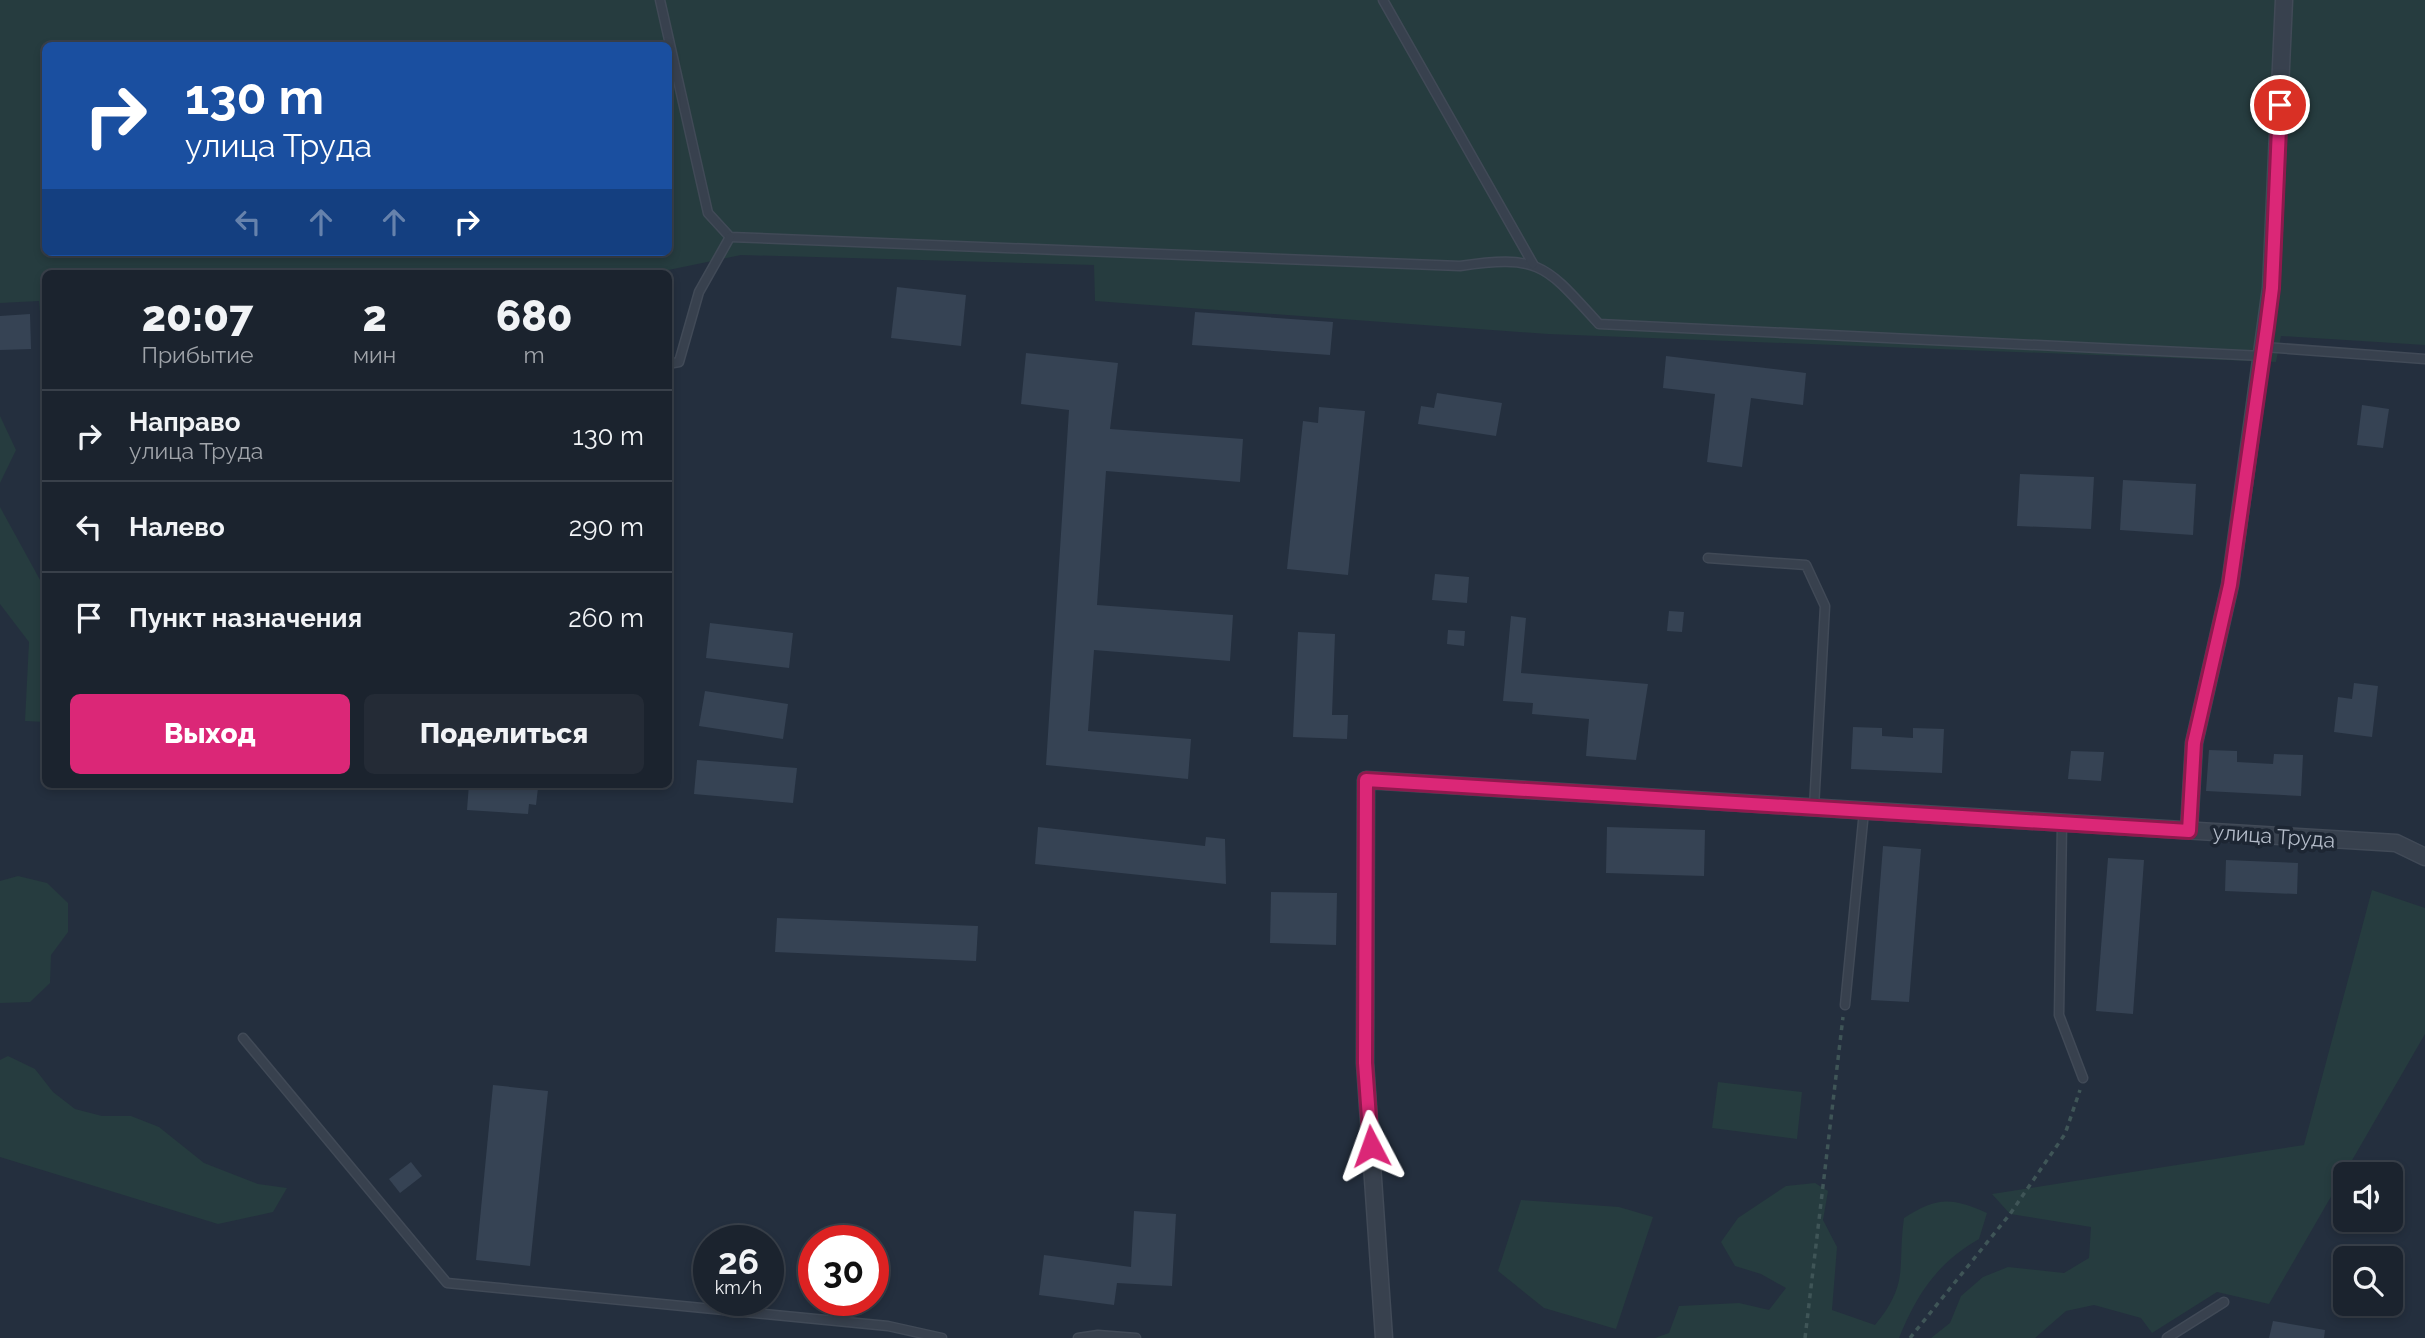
<!DOCTYPE html>
<html lang="ru">
<meta charset="utf-8">
<style>
:root{--surface:#1b232e;--page:#242b36;--text:#f1f3f6;--muted:#a0a4aa;--line:#39404a;--accent:#db2777}
body{margin:0;font-family:Raleway,sans-serif;background:var(--page);color:var(--text);height:100vh;display:flex;flex-direction:column;font-size:26px;white-space:nowrap}
*{box-sizing:border-box;margin:0}
p{font-size:23px;color:var(--muted)}
.icon{flex:none;width:38px;height:38px;fill:none;stroke:currentColor;stroke-width:2;stroke-linecap:round;stroke-linejoin:round}
.map{position:relative;flex:1;overflow:hidden}
.details{position:absolute;left:42px;top:270px;width:630px;height:518px;display:flex;flex-direction:column;background:var(--surface);border-radius:10px;box-shadow:0 4px 10px #0003,0 0 0 2px var(--line)}
.details>*{flex:none}
.banner{position:absolute;left:42px;top:42px;width:630px;height:214px;border-radius:10px;box-shadow:0 4px 10px #0003,0 0 0 2px var(--line);background:#1a4fa0;color:#fff;overflow:hidden}
.controls{position:absolute;left:2333px;top:1162px;display:grid;gap:14px}
.controls a{display:grid;place-items:center;width:70px;height:70px;border-radius:10px;background:var(--surface);box-shadow:0 4px 10px #0003,0 0 0 2px var(--line);font-size:35px}
.speed{position:absolute;left:693px;top:1225px;display:flex;gap:14px;font-size:35px;font-weight:700;text-align:center}
.speed>*{display:grid;place-content:center;width:91px;height:91px;border-radius:50%;background:var(--surface);box-shadow:0 4px 10px #0003,0 0 0 2px var(--line);line-height:1}
.speed small{font-size:18px;font-weight:400}
.speed .limit{border:10px solid #d22;background:#fff;color:#111}
.pin{position:absolute;display:grid;place-items:center;width:60px;height:60px;color:#fff;margin:-30px;border:4px solid #fff;border-radius:50%;box-shadow:0 2px 7px #0007}
.me{position:absolute;width:77px;margin:-38px;rotate:356deg;stroke-linejoin:round;filter:drop-shadow(0 0 5px #0008)}
.turn{display:flex;align-items:center;gap:24px;height:147px;padding:0 28px;font-size:32px}
.turn .icon{width:91px;height:91px;stroke-width:2.5}
.turn b{display:block;font-size:49px;line-height:60px}
.lanes{display:flex;align-items:center;height:66px;padding:0 28px;background:#0003;justify-content:center;gap:35px;direction:ltr}
.lanes .off{opacity:.35}
.eta{display:flex;justify-content:space-evenly;align-items:center;height:119px;text-align:center}
.eta b{font-size:42px;font-weight:800;line-height:49px}
.primary-button{display:flex;gap:14px;margin-top:auto;padding:14px 28px}
.primary-button a{flex:1;height:80px;border-radius:10px;background:var(--accent);color:#fff;font-size:28px;font-weight:800;line-height:80px;text-align:center}
.primary-button a+a{background:var(--page);color:var(--text)}
ul{padding:0;list-style:none}
li{display:flex;align-items:center;gap:21px;height:91px;padding:0 28px;border-top:2px solid var(--line)}
li div{flex:1}
li b{display:block;font-size:26px}
li em{font-style:normal}
.map>svg:first-child{display:block}
.green{fill:#263c3f;fill-rule:evenodd}
.building{fill:#364354}
.lines{fill:none;stroke-linecap:round;stroke-linejoin:round}
.lane-casing{stroke:#414a57;stroke-width:11}
.street-casing{stroke:#414a57;stroke-width:19}
.path{stroke:#3f5557;stroke-width:3.5;stroke-dasharray:5 5;stroke-linecap:butt}
.lane{stroke:#38414e;stroke-width:8}
.street{stroke:#38414e;stroke-width:16}
.route-casing{stroke:#8e194d;stroke-width:18}
.route{stroke:#db2777;stroke-width:12}
.labels{text-anchor:middle;dominant-baseline:central;stroke-width:7;stroke-linejoin:round;paint-order:stroke}
.street-label{font-size:21px;fill:#b4bcc9;stroke:#1d2633}
</style>
<div class="map">
<svg width="2425" height="1338" viewBox="0 0 2425 1338">
<rect width="100%" height="100%" fill="#242f3e"/>
<g class="green">
<path d="M0 0H2425V345L2281 336 2276 362 1548 334 1095 301 1094 265 741 255 654 273H46L45 369 39 301 0 303ZM46 46H668V252H46Z"/>
<path d="M0 416 16 450 0 483Z"/>
<path d="M0 507 45 589V722L25 721 29 642 0 604Z"/>
<path d="M18 876 47 883 68 903V932L51 955 50 983 30 1002 0 1003V881Z"/>
<path d="M2372 890 2425 908V1034L2269 1304 2217 1292 2152 1333 2141 1318 2094 1305 2066 1311 2035 1338H1931L1950 1323 1961 1296 1983 1277 2008 1267 2064 1273 2089 1258 2091 1227 2010 1214 1992 1194 2304 1145Z"/>
<path d="M8 1056 35 1069 53 1092 75 1109 102 1116H131L159 1127 204 1163 258 1184 287 1188 273 1212 218 1224 0 1157V1060Z"/>
<path d="M1718 1082 1802 1092 1797 1139 1712 1128Z"/>
<path d="M1815 1183 1828 1191 1823 1220 1837 1247 1832 1310 1875 1325C1910 1283 1897 1267 1904 1218 1937 1197 1951 1197 1987 1213L1979 1239C1937 1263 1917 1294 1899 1338H1655L1669 1333 1679 1306 1739 1303 1769 1310 1786 1288 1761 1274 1735 1266 1721 1242 1738 1218 1786 1186Z"/>
<path d="M1521 1200 1619 1207 1653 1217 1616 1329 1544 1308 1498 1271Z"/>
</g>
<g class="building">
<path d="M897 287 966 295 961 346 891 338Z"/>
<path d="M1195 312 1333 322 1330 355 1192 345Z"/>
<path d="M30 314 31 349 0 350V316Z"/>
<path d="M1026 353 1118 363 1110 429 1243 439 1240 482 1106 471 1097 605 1233 615 1230 661 1094 650 1088 731 1191 739 1188 779 1046 765 1069 410 1021 404Z"/>
<path d="M1666 356 1806 373 1803 405 1751 398 1742 467 1707 462 1715 394 1663 388Z"/>
<path d="M1437 393 1502 403 1496 436 1418 424 1421 406 1434 408Z"/>
<path d="M2362 405 2389 409 2383 448 2357 445Z"/>
<path d="M1319 407 1365 411 1348 575 1287 569 1303 421 1318 423Z"/>
<path d="M2020 474 2094 477 2091 529 2017 526Z"/>
<path d="M2123 480 2196 484 2193 535 2120 530Z"/>
<path d="M1435 574 1469 577 1467 603 1432 600Z"/>
<path d="M1669 611 1684 612 1682 632 1667 631Z"/>
<path d="M1511 616 1526 618 1521 673 1648 684 1636 760 1586 756 1589 719 1532 714 1533 703 1503 701Z"/>
<path d="M710 623 793 633 789 668 706 658Z"/>
<path d="M1448 630 1465 631 1464 646 1447 644Z"/>
<path d="M1298 632 1335 634 1332 715H1348L1347 739 1293 737Z"/>
<path d="M2354 683 2378 686 2372 737 2334 732 2338 697 2352 699Z"/>
<path d="M705 691 788 704 783 739 699 726Z"/>
<path d="M1853 727 1882 728V736L1913 738V728L1944 729 1942 773 1851 769Z"/>
<path d="M2209 750 2237 751V762L2273 764 2274 754 2303 755 2301 796 2206 791Z"/>
<path d="M2071 751 2104 752 2101 781 2068 779Z"/>
<path d="M697 760 797 768 793 803 694 794Z"/>
<path d="M469 784 538 788 536 805 529 804 528 814 467 810Z"/>
<path d="M1038 827 1205 846 1206 837 1225 839 1226 884 1035 864Z"/>
<path d="M1607 827 1705 830 1704 876 1606 873Z"/>
<path d="M1883 846 1921 849 1909 1002 1871 1000Z"/>
<path d="M2108 858 2144 860 2133 1014 2096 1011Z"/>
<path d="M2226 860 2298 863 2297 894 2225 891Z"/>
<path d="M1271 892 1337 893 1336 945 1270 943Z"/>
<path d="M777 918 978 926 976 961 775 952Z"/>
<path d="M493 1085 548 1091 530 1266 476 1260Z"/>
<path d="M411 1162 422 1176 400 1193 389 1179Z"/>
<path d="M1134 1211 1176 1214 1172 1286 1117 1283 1114 1305 1039 1295 1044 1255 1131 1267Z"/>
<path d="M2273 1321 2325 1330 2324 1338H2269Z"/>
</g>
<g class="lines">
<defs>
<g id="lane">
<path d="M660 0 708 213 730 237 1460 266C1541 254 1546 266 1599 324L2263 356"/>
<path d="M1383 0 1533 264"/>
<path d="M2264 347 2425 359"/>
<path d="M668 364 679 362 699 292 730 237"/>
<path d="M1708 558 1806 565 1825 606 1814 808"/>
<path d="M2062 824 2059 1015 2083 1078"/>
<path d="M1845 1005 1864 811"/>
<path d="M243 1038 447 1283 888 1326 942 1338"/>
<path d="M1078 1338 1098 1335 1136 1338"/>
<path d="M2167 1338 2224 1302"/>
</g>
<g id="street">
<path d="M2189 830 2194 743 2230 585 2271 288 2284 0"/>
<path d="M1384 1338 1365 1063 1366 780 2396 843 2425 857"/>
</g>
</defs>
<use href="#lane" class="lane-casing"/>
<use href="#street" class="street-casing"/>
<g class="path">
<path d="M1805 1338 1843 1017"/>
<path d="M1910 1338 2010 1214 2065 1134 2080 1090"/>
</g>
<use href="#lane" class="lane"/>
<use href="#street" class="street"/>
</g>
<g class="lines">
<defs>
<path id="route" d="M1371 1146 1365 1063 1366 780 2189 831 2194 743 2230 585 2267 327 2272 288 2280 105"/>
</defs>
<use href="#route" class="route-casing"/>
<use href="#route" class="route"/>
</g>
<g class="labels">
<g class="street-label">
<text transform="translate(2274 836) rotate(4)">улица Труда</text>
</g>
</g>
</svg>
<div class="controls">
<a><svg class="icon" aria-label="sound" viewBox="0 0 24 24"><path d="M4 9h4l5-4v14l-5-4H4zM17 9q2 3 0 6"/></svg></a>
<a><svg class="icon" aria-label="search" viewBox="0 0 24 24"><circle cx="10" cy="10" r="6"/><path d="M15 15l6 6"/></svg></a>
</div>
<div class="speed"><div>26<small>km/h</small></div><div class="limit">30</div></div>
<div class="pin" style="left:2280px;top:105px;background:#d93025"><svg class="icon" aria-label="arrive" viewBox="0 0 24 24"><path d="M6 21V4h12l-3 4 3 4H6"/></svg></div>
<svg class="me" style="left:1371px;top:1146px" viewBox="-20 -20 40 40"><path d="M0-17L14 15 0 8-14 15z" fill="#db2777" stroke="#fff" stroke-width="4"/></svg>
<div class="banner">
<div class="turn"><svg class="icon" aria-label="right" viewBox="0 0 24 24"><path d="M7 20v-9h11M14 6l5 5-5 5"/></svg><div><b>130 m</b>улица Труда</div></div>
<div class="lanes"><svg class="icon off" aria-label="left" viewBox="0 0 24 24"><path d="M17 20v-9H6M10 6l-5 5 5 5"/></svg><svg class="icon off" aria-label="ahead" viewBox="0 0 24 24"><path d="M12 20V5M6 11l6-6 6 6"/></svg><svg class="icon off" aria-label="ahead" viewBox="0 0 24 24"><path d="M12 20V5M6 11l6-6 6 6"/></svg><svg class="icon" aria-label="right" viewBox="0 0 24 24"><path d="M7 20v-9h11M14 6l5 5-5 5"/></svg></div>
</div>
<section class="details">
<div class="eta">
<div><b>20:07</b><p>Прибытие</p></div>
<div><b>2</b><p>мин</p></div>
<div><b>680</b><p>m</p></div>
</div>
<ul>
<li><svg class="icon" aria-label="right" viewBox="0 0 24 24"><path d="M7 20v-9h11M14 6l5 5-5 5"/></svg><div><b>Направо</b><p>улица Труда</p></div><em>130 m</em></li>
<li><svg class="icon" aria-label="left" viewBox="0 0 24 24"><path d="M17 20v-9H6M10 6l-5 5 5 5"/></svg><div><b>Налево</b></div><em>290 m</em></li>
<li><svg class="icon" aria-label="arrive" viewBox="0 0 24 24"><path d="M6 21V4h12l-3 4 3 4H6"/></svg><div><b>Пункт назначения</b></div><em>260 m</em></li>
</ul>
<div class="primary-button"><a>Выход</a><a>Поделиться</a></div>
</section>
</div>
